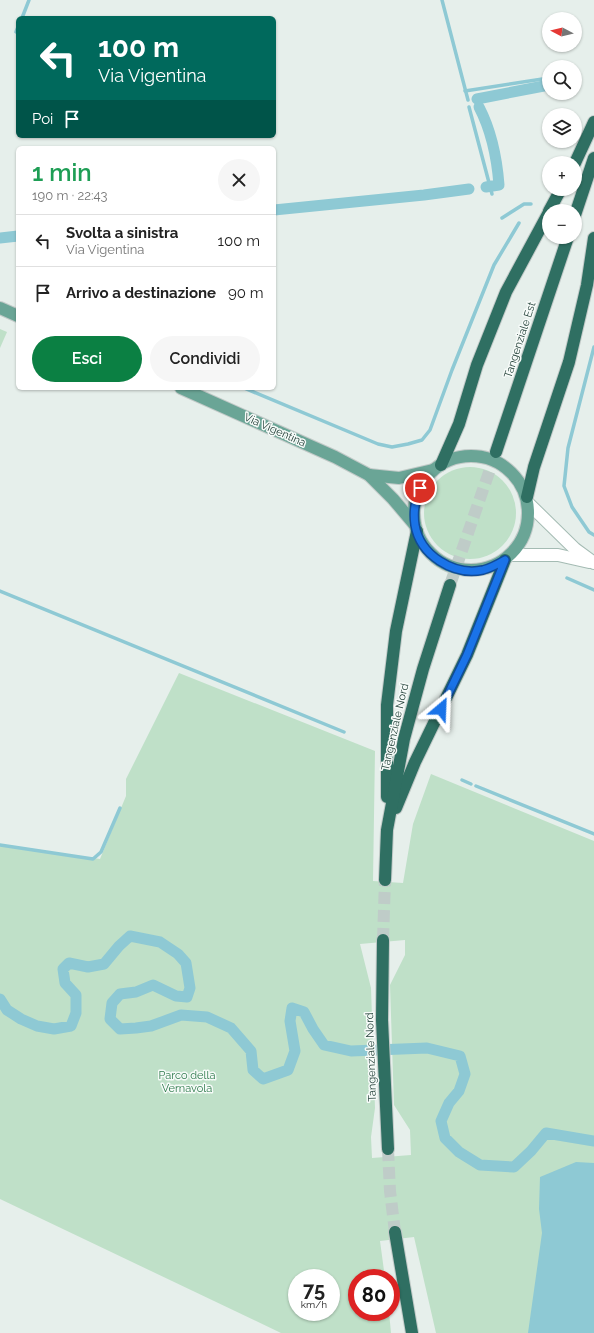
<!DOCTYPE html>
<html lang="it">
<meta charset="utf-8">
<style>
:root{--surface:#fff;--page:#f6f6f6;--text:#222;--muted:#767676;--line:#e0e0e0;--accent:#0b8043}
body{margin:0;font-family:Raleway,sans-serif;background:var(--page);color:var(--text);height:100vh;display:flex;flex-direction:column;font-size:15px;white-space:nowrap}
*{box-sizing:border-box;margin:0}
p{font-size:13px;color:var(--muted)}
.icon{flex:none;width:22px;height:22px;fill:none;stroke:currentColor;stroke-width:2;stroke-linecap:round;stroke-linejoin:round}
.map{position:relative;flex:1;overflow:hidden}
.panel{position:absolute;left:16px;top:146px;width:260px;height:244px;display:flex;flex-direction:column;background:var(--surface);border-radius:6px;box-shadow:0 1px 3px #0004}
.panel>*{flex:none}
.banner{position:absolute;left:16px;top:16px;width:260px;height:122px;border-radius:6px;box-shadow:0 1px 3px #0004;background:#00695c;color:#fff;overflow:hidden}
.needle{width:26px;rotate:277deg}
.tools{position:absolute;left:542px;top:12px;display:grid;gap:8px}
.tools a{display:grid;place-items:center;width:40px;height:40px;border-radius:50%;background:var(--surface);box-shadow:0 1px 3px #0004;font-size:20px}
.speed{position:absolute;left:288px;top:1269px;display:flex;gap:8px;font-size:20px;font-weight:700;text-align:center}
.speed>*{display:grid;place-content:center;width:52px;height:52px;border-radius:50%;background:var(--surface);box-shadow:0 1px 3px #0004;line-height:1}
.speed small{font-size:10px;font-weight:400}
.speed .limit{border:6px solid #d22;background:#fff;color:#111}
.pin{position:absolute;display:grid;place-items:center;width:34px;height:34px;color:#fff;margin:-17px;border:2px solid #fff;border-radius:50%;box-shadow:0 1px 4px #0007}
.me{position:absolute;width:44px;margin:-22px;rotate:26deg;stroke-linejoin:round;filter:drop-shadow(0 0 3px #0008)}
.turn{display:flex;align-items:center;gap:14px;height:84px;padding:0 16px;font-size:18px}
.turn .icon{width:52px;height:52px;stroke-width:2.5}
.turn b{display:block;font-size:28px;line-height:34px}
.then{display:flex;align-items:center;height:38px;padding:0 16px;background:#0003;gap:8px;font-size:15px}
.round{display:grid;place-items:center;flex:none;width:42px;height:42px;border-radius:21px;background:var(--page)}
.overview{display:flex;align-items:center;justify-content:space-between;height:68px;padding:0 16px}
h1{font-size:24px;font-weight:600;line-height:30px;color:#1e9e55}
.action{display:flex;gap:8px;margin-top:auto;padding:8px 16px}
.action a{flex:1;height:46px;border-radius:24px;background:var(--accent);color:#fff;font-size:16px;font-weight:600;line-height:46px;text-align:center}
.action a+a{background:var(--page);color:var(--text)}
ul{padding:0;list-style:none}
li{display:flex;align-items:center;gap:12px;height:52px;padding:0 16px;border-top:1px solid var(--line)}
li div{flex:1}
li b{display:block;font-size:15px}
li em{font-style:normal}
.map>svg:first-child{display:block}
.green{fill:#bfe0c8;fill-rule:evenodd}
.water{fill:#8ec9d4}
.lines{fill:none;stroke-linecap:round;stroke-linejoin:round}
.stream{stroke:#8ec9d4;stroke-width:3.5}
.canal{stroke:#8ec9d4;stroke-width:11}
.highway-tunnel{stroke:#bfccc8;stroke-width:12;stroke-dasharray:12 6;stroke-linecap:butt}
.secondary-casing{stroke:#a4bbb3;stroke-width:14}
.primary-casing{stroke:#c2cac8;stroke-width:14}
.highway-casing{stroke:#c2cac8;stroke-width:14}
.secondary{stroke:#fff;stroke-width:12}
.primary{stroke:#6aa596;stroke-width:12}
.highway{stroke:#2f6f62;stroke-width:12}
.route-casing{stroke:#114b97;stroke-width:10}
.route{stroke:#1a73e8;stroke-width:7}
.labels{text-anchor:middle;dominant-baseline:central;stroke-width:3;stroke-linejoin:round;paint-order:stroke}
.street-label{font-size:11px;fill:#24423a;stroke:#f7fbf9}
.park-label{font-size:11px;fill:#2d7a4b;stroke:#f7fbf9}
</style>
<div class="map">
<svg width="594" height="1333" viewBox="0 0 594 1333">
<rect width="100%" height="100%" fill="#e6efeb"/>
<g class="green">
<path d="M0 329 7 332 0 348Z"/>
<circle cx="470" cy="513" r="46"/>
<path d="M179 673 375 751 373 881 403 883 413 824 431 774 594 841V1333H436L414 1237 380 1241 385 1278H357V1312H389L391 1333H281L0 1199V844L100 859 126 796V779ZM405 940V955L390 985 394 1105 410 1130 411 1155 372 1158 371 1137 375 1108 371 988 360 944ZM297 1278H331V1312H297Z"/>
</g>
<path class="water" d="M576 1162 594 1163V1333H528L542 1233 539 1209 540 1177Z"/>
<g class="lines">
<g class="stream">
<path d="M442 0 468 100"/>
<path d="M22 18 29 0"/>
<path d="M16 32 18 27"/>
<path d="M465 91 549 78"/>
<path d="M469 107 492 194"/>
<path d="M502 218 524 204H531"/>
<path d="M594 347 568 448 564 486 572 507 589 532 594 535"/>
<path d="M244 388 378 444 392 447 408 444 422 440 430 430 452 370 494 265 519 223"/>
<path d="M567 578 594 590"/>
<path d="M0 591 344 732"/>
<path d="M462 780 471 784"/>
<path d="M476 786 594 834"/>
<path d="M0 845 93 859 101 852 120 808"/>
</g>
<g class="canal">
<path d="M477 99 549 85"/>
<path d="M479 107C491 130 497 159 499 185L486 187"/>
<path d="M274 210 424 195 469 189"/>
<path d="M0 238 18 236"/>
<path d="M0 999 7 1010 21 1019 37 1026 54 1029 71 1026 76 1013V995L65 983 63 969 69 963 88 967 104 964 119 946 130 936 160 942 178 954 186 963 190 988 187 997 176 996 153 985 136 992 120 994 112 1003 110 1019 120 1029 136 1028 151 1026 181 1015 207 1017 231 1028 251 1051 253 1070 263 1079 288 1070 295 1051 290 1021 292 1008 304 1012 313 1029 324 1045 351 1051 427 1048 460 1056 465 1074 459 1091 449 1103 441 1121 445 1138 459 1152 480 1165 514 1167 531 1151 546 1133 594 1141"/>
</g>
<g class="highway-tunnel">
<path d="M450 585 496 452"/>
<path d="M383 940 385 880"/>
<path d="M388 1149 390 1191 395 1232"/>
</g>
<defs>
<g id="secondary">
<path d="M528 503 575 549 594 563"/>
<path d="M511 555H558L589 562"/>
</g>
<g id="primary">
<path d="M0 308 18 316"/>
<path d="M181 388 335 457 369 475 393 499 415 525"/>
<circle cx="471" cy="513" r="57"/>
<path d="M369 475 399 478 433 470"/>
</g>
<g id="highway">
<path d="M575 163 594 122"/>
<path d="M549 211 561 189"/>
<path d="M575 215 594 158"/>
<path d="M496 452 568 237"/>
<path d="M441 465 459 424 477 365 506 292 549 212"/>
<path d="M527 497 534 467 569 362 587 285 594 238"/>
<path d="M387 797V705L396 631 417 531"/>
<path d="M396 808 415 762 467 655 505 560"/>
<path d="M385 880 387 830 404 739 423 669 450 585"/>
<path d="M383 940 382 1020 388 1149"/>
<path d="M395 1232 412 1333"/>
</g>
</defs>
<use href="#secondary" class="secondary-casing"/>
<use href="#primary" class="primary-casing"/>
<use href="#highway" class="highway-casing"/>
<use href="#secondary" class="secondary"/>
<use href="#primary" class="primary"/>
<use href="#highway" class="highway"/>
</g>
<g class="lines">
<defs>
<path id="route" d="M420 488C415 500 413 512 415 525 420 555 453 576 483 570 491 568 498 564 505 560L467 655 441 709"/>
</defs>
<use href="#route" class="route-casing"/>
<use href="#route" class="route"/>
</g>
<g class="labels">
<g class="street-label">
<text transform="translate(520 340) rotate(-72)">Tangenziale Est</text>
<text transform="translate(275 430) rotate(24)">Via Vigentina</text>
<text transform="translate(395 727) rotate(-77)">Tangenziale Nord</text>
<text transform="translate(371 1057) rotate(-92)">Tangenziale Nord</text>
</g>
<g class="park-label">
<text x="187" y="1075">Parco della<tspan x="187" dy="13">Vernavola</tspan></text>
</g>
</g>
</svg>
<div class="tools">
<a><svg class="needle" viewBox="-14 -14 28 28"><path d="M0-13l5 13h-10z" fill="#e53935"/><path d="M0 13l5-13h-10z" fill="#767676"/></svg></a>
<a><svg class="icon" aria-label="search" viewBox="0 0 24 24"><circle cx="10" cy="10" r="6"/><path d="M15 15l6 6"/></svg></a>
<a><svg class="icon" aria-label="layers" viewBox="0 0 24 24"><path d="M12 4l9 5-9 5-9-5zM3 14l9 5 9-5"/></svg></a>
<a>+</a>
<a>−</a>
</div>
<div class="speed"><div>75<small>km/h</small></div><div class="limit">80</div></div>
<div class="pin" style="left:420px;top:488px;background:#d93025"><svg class="icon" aria-label="arrive" viewBox="0 0 24 24"><path d="M6 21V4h12l-3 4 3 4H6"/></svg></div>
<svg class="me" style="left:441px;top:709px" viewBox="-20 -20 40 40"><path d="M0-17L14 15 0 8-14 15z" fill="#1a73e8" stroke="#fff" stroke-width="4"/></svg>
<div class="banner">
<div class="turn"><svg class="icon" aria-label="left" viewBox="0 0 24 24"><path d="M17 20v-9H6M10 6l-5 5 5 5"/></svg><div><b>100 m</b>Via Vigentina</div></div>
<div class="then">Poi<svg class="icon" aria-label="arrive" viewBox="0 0 24 24"><path d="M6 21V4h12l-3 4 3 4H6"/></svg></div>
</div>
<section class="panel">
<div class="overview"><div><h1>1 min</h1><p>190 m · 22:43</p></div><a class="round"><svg class="icon" aria-label="close" viewBox="0 0 24 24"><path d="M6 6l12 12M18 6L6 18"/></svg></a></div>
<ul>
<li><svg class="icon" aria-label="left" viewBox="0 0 24 24"><path d="M17 20v-9H6M10 6l-5 5 5 5"/></svg><div><b>Svolta a sinistra</b><p>Via Vigentina</p></div><em>100 m</em></li>
<li><svg class="icon" aria-label="arrive" viewBox="0 0 24 24"><path d="M6 21V4h12l-3 4 3 4H6"/></svg><div><b>Arrivo a destinazione</b></div><em>90 m</em></li>
</ul>
<div class="action"><a>Esci</a><a>Condividi</a></div>
</section>
</div>
